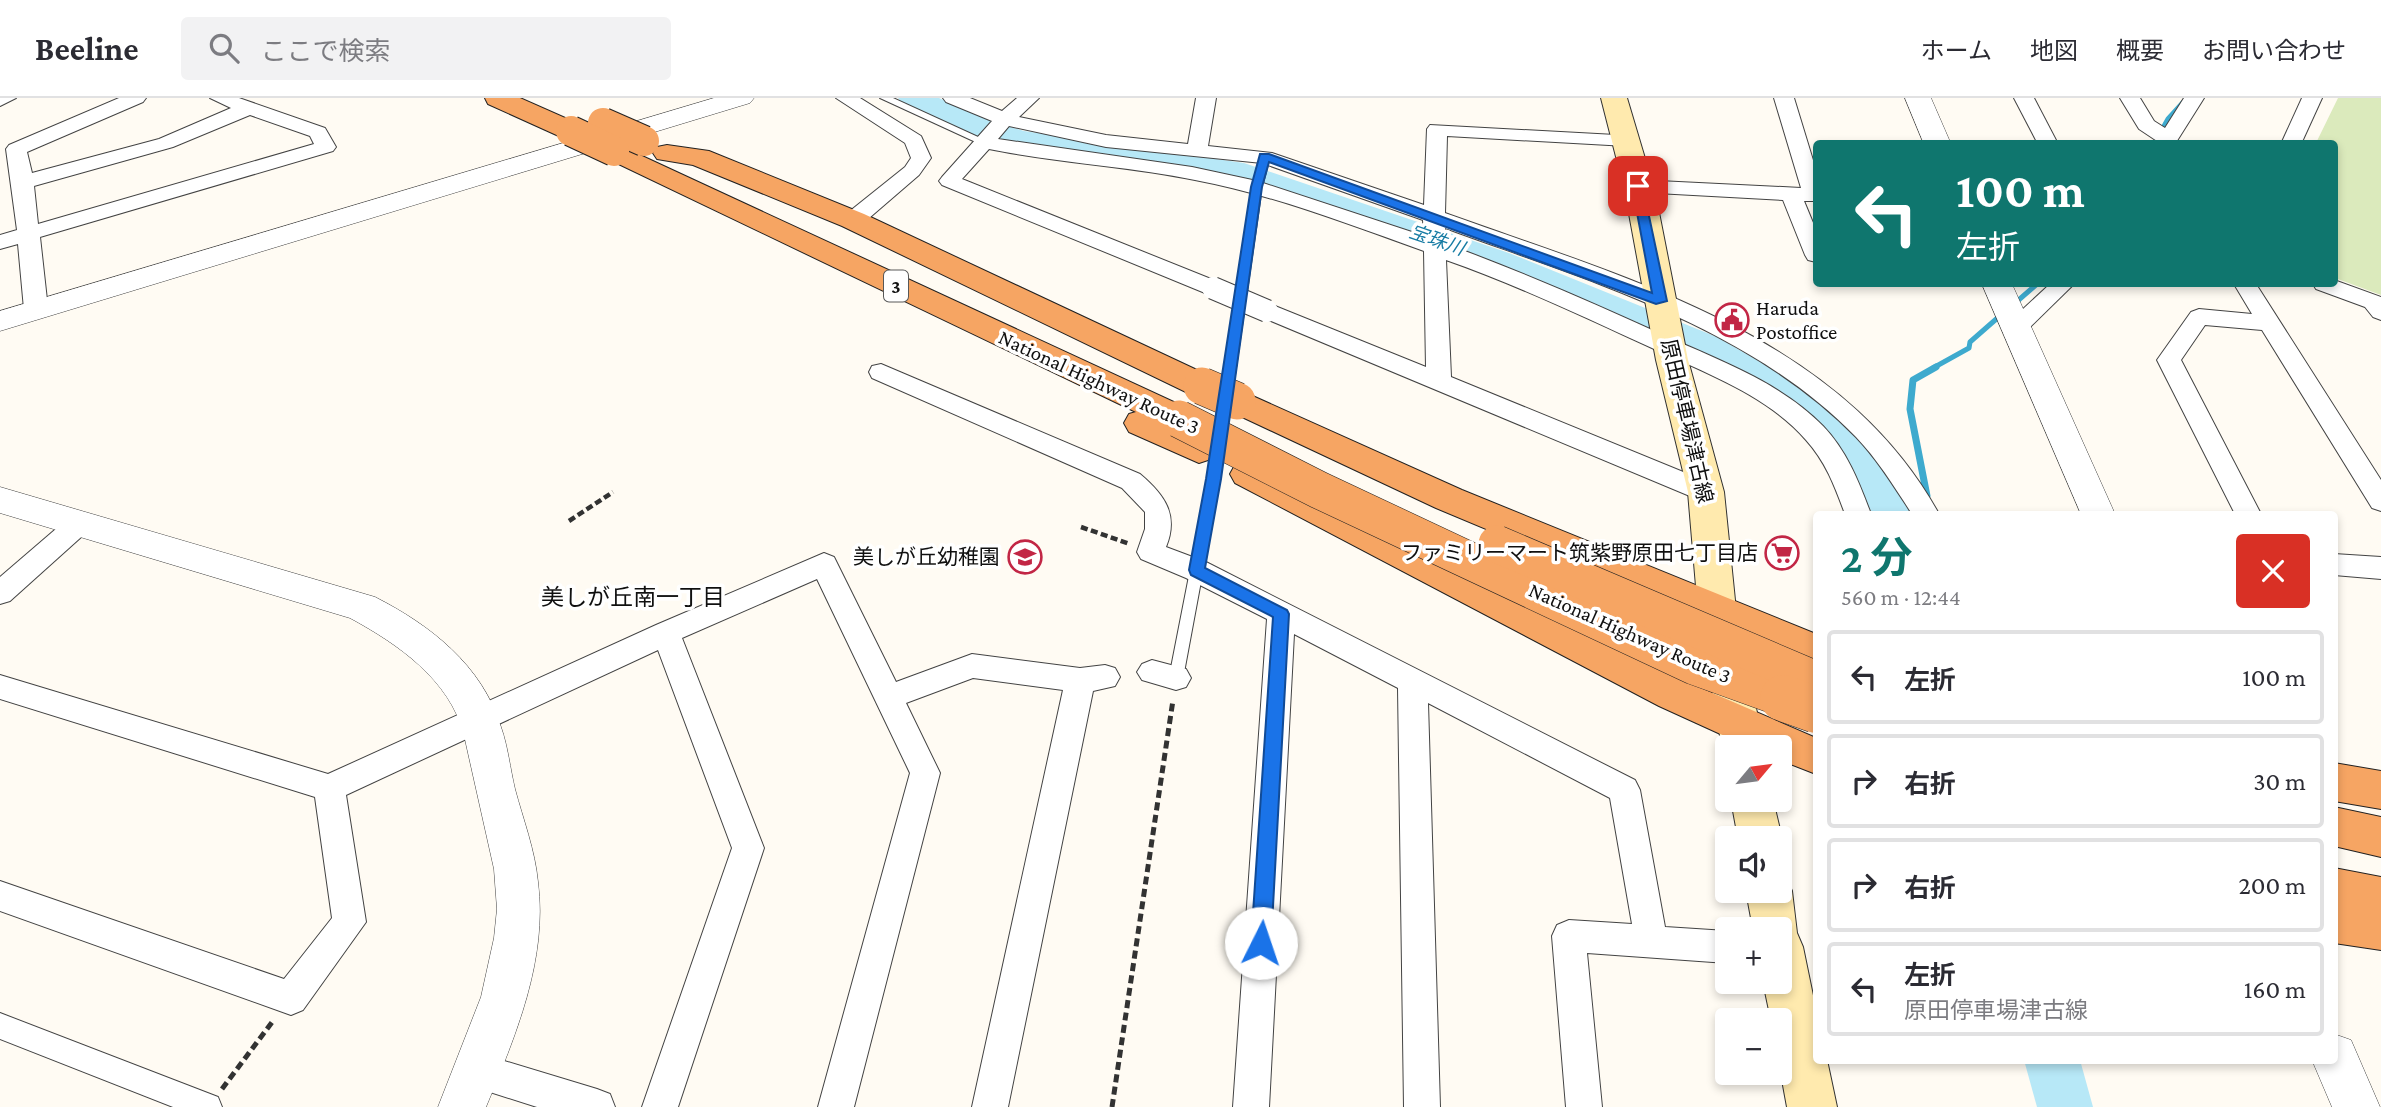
<!DOCTYPE html>
<html lang="ja">
<meta charset="utf-8">
<style>
:root{--surface:#fff;--page:#f2f2f3;--text:#2b2b33;--muted:#7c7c81;--line:#e1e1e2;--accent:#0f766e}
body{margin:0;font-family:"Crimson Pro","Noto Sans JP",serif;background:var(--page);color:var(--text);height:100vh;display:flex;flex-direction:column;font-size:26px;white-space:nowrap}
*{box-sizing:border-box;margin:0}
p{font-size:23px;color:var(--muted)}
.icon{flex:none;width:38px;height:38px;fill:none;stroke:currentColor;stroke-width:2;stroke-linecap:round;stroke-linejoin:round}
.map{position:relative;flex:1;overflow:hidden}
.sheet{position:absolute;left:1813px;top:413px;width:525px;height:553px;display:flex;flex-direction:column;background:var(--surface);border-radius:7px;box-shadow:0 4px 10px #0003}
.sheet>*{flex:none}
.guide{position:absolute;left:1813px;top:42px;width:525px;height:147px;border-radius:7px;box-shadow:0 4px 10px #0003;background:#0f766e;color:#fff;overflow:hidden}
.needle{width:46px;rotate:61deg}
.buttons{position:absolute;left:1715px;top:637px;display:grid;gap:14px}
.buttons a{display:grid;place-items:center;width:77px;height:77px;border-radius:7px;background:var(--surface);box-shadow:0 4px 10px #0003;font-size:35px}
.pin{position:absolute;display:grid;place-items:center;width:60px;height:60px;color:#fff;margin:-30px;border-radius:14px;box-shadow:0 4px 10px #0006}
.me{position:absolute;width:77px;margin:-38px;rotate:4deg;stroke-linejoin:round;filter:drop-shadow(0 0 5px #0008)}
.turn{display:flex;align-items:center;gap:24px;height:147px;padding:0 28px;font-size:32px}
.turn .icon{width:91px;height:91px;stroke-width:2.5}
.turn b{display:block;font-size:49px;line-height:60px}
.round{display:grid;place-items:center;flex:none;width:74px;height:74px;border-radius:7px;background:var(--page)}
.summary{display:flex;align-items:center;justify-content:space-between;height:119px;padding:0 28px}
h1{font-size:42px;font-weight:700;line-height:52px;color:var(--accent)}
ul{padding:0;list-style:none}
li{display:flex;align-items:center;gap:21px;height:94px;margin:0 14px 10px;padding:0 14px;border:4px solid var(--line);border-radius:7px}
li div{flex:1}
li b{display:block;font-size:26px}
li em{font-style:normal}
header{display:flex;align-items:center;gap:42px;box-sizing:border-box;height:98px;padding:0 35px;background:var(--surface);border-bottom:2px solid var(--line)}
header strong{font-size:33px}
nav{display:flex;gap:38px;margin-inline-start:auto;font-size:24px}
.search{width:490px;height:63px;background:var(--page);display:flex;align-items:center;gap:18px;box-sizing:border-box;padding:0 24px;border-radius:7px;color:var(--muted);font-size:26px}
.map>svg:first-child{display:block}
.green{fill:#dbeabc}
.lines{fill:none;stroke-linecap:round;stroke-linejoin:round}
.stream-far1{stroke:#3eaace;stroke-width:5}
.stream{stroke:#3eaace;stroke-width:7}
.river{fill:#b7e8f7;fill-rule:evenodd}
.service-casing{stroke:#434343;stroke-width:2}
.pedestrian-casing{stroke:#434343;stroke-width:2}
.minor-casing{stroke:#434343;stroke-width:2}
.tertiary-casing{stroke:#434343;stroke-width:1}
.secondary-casing{stroke:#323232;stroke-width:2}
.trunk-casing{stroke:#212121;stroke-width:2}
.path-far1{stroke:#323232;stroke-width:4.5;stroke-dasharray:7 3.5;stroke-linecap:butt}
.path{stroke:#323232;stroke-width:5;stroke-dasharray:8 4.5;stroke-linecap:butt}
.service{fill:#fff;fill-rule:evenodd}
.pedestrian{fill:#fff;fill-rule:evenodd}
.minor{fill:#fff;fill-rule:evenodd}
.tertiary{fill:#fff;fill-rule:evenodd}
.secondary{fill:#ffeaae;fill-rule:evenodd}
.trunk{fill:#f6a563;fill-rule:evenodd}
.minor-bridge-casing{stroke:#434343;stroke-width:24;stroke-linecap:butt}
.trunk-bridge-far2-casing{stroke:#212121;stroke-width:32;stroke-linecap:butt}
.trunk-bridge-far1-casing{stroke:#212121;stroke-width:38;stroke-linecap:butt}
.trunk-bridge-casing{stroke:#212121;stroke-width:47;stroke-linecap:butt}
.minor-bridge{stroke:#fff;stroke-width:22}
.trunk-bridge-far2{stroke:#f6a563;stroke-width:30}
.trunk-bridge-far1{stroke:#f6a563;stroke-width:37}
.trunk-bridge{stroke:#f6a563;stroke-width:46}
.route{fill:#1a73e8;stroke:#114b97;stroke-width:2}
.labels{text-anchor:middle;dominant-baseline:central;stroke-width:7;stroke-linejoin:round;paint-order:stroke}
.far-water-label{font-size:19px;font-style:italic;fill:#177ca4;stroke:#fff}
.shield{fill:#fff;stroke:#585858;stroke-width:2}
.shield-label{font-size:19px;font-weight:bold;fill:#101010}
.poi-label{font-size:21px;fill:#101010;stroke:#fff;text-anchor:end}
.street-label{font-size:21px;fill:#101010;stroke:#fff}
.neighbourhood-label{font-size:23px;fill:#101010;stroke:#fff}
</style>
<header>
<strong>Beeline</strong>
<div class="search"><svg class="icon" aria-label="search" viewBox="0 0 24 24"><circle cx="10" cy="10" r="6"/><path d="M15 15l6 6"/></svg>ここで検索</div>
<nav><a>ホーム</a><a>地図</a><a>概要</a><a>お問い合わせ</a></nav>
</header>
<div class="map">
<svg width="2381" height="1009" viewBox="0 0 2381 1009">
<rect width="100%" height="100%" fill="#fffbf3"/>
<path class="green" d="M2338 0H2381V197L2335 180 2334 46 2316 45Z"/>
<g class="lines">
<g class="stream-far1">
<path d="M2154 46 2168 21 2187 0"/>
<path d="M2014 206 2037 186"/>
<path d="M1933 270 1969 250 1970 244 2002 216"/>
</g>
<path class="stream" d="M1906 416 1927 398 1910 311 1913 282 1936 269"/>
<g class="river">
<path d="M898 0H939L992 23 1024 33 1244 65 1509 155 1717 239 1821 299 1871 349 1915 416H1873L1843 369 1793 319 1691 257 1603 218 1485 171 1227 81 1021 52 970 37 902 6Z"/>
<path d="M2024 962H2080L2093 1009H2037Z"/>
</g>
<defs>
<g id="service">
<path d="M880 0H893L989 44 980 46Z"/>
<path d="M1265 56 1270 59 1262 89 1220 381 1183 580 1181 584 1176 586 1171 584 1169 580 1208 381 1252 89 1260 59Z"/>
</g>
<path id="pedestrian" d="M0 915 218 999 222 1009H173L0 941Z"/>
<g id="minor">
<path d="M0 0H16L0 8Z"/>
<path d="M119 0H146L143 4 27 54 32 75 159 41 231 10 210 0H239L325 30 336 49 333 53 40 139 48 211 44 216H28L24 211 18 146 0 151V137L17 132 6 51 9 47ZM250 17 310 38 314 46 38 126 34 88 173 49Z"/>
<path d="M836 0H860L921 38 931 60 919 77 861 127 853 129 842 122 845 117 905 69 911 60 905 45Z"/>
<path d="M943 0H970L1002 13 1017 0H1039L1019 19 1106 37 1188 46 1196 0H1216L1208 48 1272 55 1424 107 1427 31 1430 27 1634 38 1637 42 1627 48 1447 38 1445 115C1625 180 1840 236 1939 416H1912C1895 390 1878 362 1856 339 1748 228 1587 182 1445 130L1446 146C1523 174 1597 207 1672 241 1724 264 1782 286 1823 328 1847 353 1859 384 1871 416H1845C1835 389 1826 364 1806 342 1767 297 1705 275 1652 250 1584 219 1517 187 1446 162L1451 279 1715 387 1719 394 1715 401 1706 404 1697 401 1259 218 1255 213 1259 208H1275L1426 269 1424 153C1348 126 1274 97 1195 82 1127 68 1057 65 989 51L962 81 1221 185 1224 190 1221 195H1205L942 87 939 83 942 79 992 23 946 4ZM1009 28 1106 49 1262 65 1423 122 1424 138 1257 83 1192 69 998 41Z"/>
<path d="M1774 0H1794L1816 72V103H1804L1816 132V164L1808 162 1805 157 1783 102 1638 94 1627 88 1638 82 1801 90Z"/>
<path d="M2014 0H2034L2058 46H2038Z"/>
<path d="M2120 0H2140L2154 23 2165 30 2184 0H2204L2175 46H2155L2157 43 2139 31Z"/>
<path d="M2302 0H2322L2301 46H2281Z"/>
<path d="M2334 182 2381 199V222L2373 219 2365 209 2316 191 2313 186H2334Z"/>
<path d="M2050 186H2074L2024 235H2008L2004 230 2008 225Z"/>
<path d="M2234 186H2256L2381 382V413L2372 410 2262 232 2205 227 2181 262 2261 416H2235L2157 262 2191 214 2199 211 2252 216Z"/>
<path d="M881 266 1140 376C1165 397 1179 417 1166 449L1206 464 1635 682 1640 692 1665 829 1727 833V865L1587 855 1602 1009H1566L1552 838 1557 827 1569 822 1632 826 1610 700 1428 605 1440 1009H1404L1398 590 1294 536 1269 1009H1233L1267 521 1186 480 1141 461 1137 454 1145 431V414L1122 390 872 280 869 274 872 268Z"/>
<path d="M80 415 89 418 93 425 89 432 10 503 0 506V479L71 418Z"/>
<path d="M824 455 834 459 896 584 972 556 1080 570 1105 567 1115 570 1120 579 1115 588 1093 593 1008 1009H972L1063 592 973 580 906 605 940 675 854 1009H818L910 675 817 481 682 540 764 750 678 1009H642L732 750 658 552 346 697 366 824 303 912 291 917 0 813V783L284 881 332 820 315 699 0 601V577L328 676 656 527Z"/>
<path d="M2334 456 2381 459V481L2334 477Z"/>
<path d="M1152 562 1186 571 1191 580 1186 589 1176 592 1142 582 1137 574 1142 566Z"/>
<path d="M478 955 597 991 610 996 615 1009H537L465 986 460 973 465 960Z"/>
</g>
<g id="tertiary">
<path d="M714 0H754L750 5 0 233V213Z"/>
<path d="M1905 0H1931L1951 46H1924Z"/>
<path d="M1982 186H2012L2115 416H2081Z"/>
<path d="M0 389 375 499C430 527 482 567 501 629 508 649 510 670 515 691 523 721 535 752 538 784 548 862 515 939 486 1009H438L481 899 494 840 497 811 494 771 464 637C450 582 398 546 350 520L0 415Z"/>
<path d="M2334 936 2351 942 2380 1009H2332L2312 962H2334Z"/>
</g>
<g id="secondary">
<path d="M1601 0H1627L1655 94 1688 262 1724 394 1736 512 1764 649H1727V660L1722 649 1698 512 1688 394 1656 262 1625 94Z"/>
<path d="M1731 702H1773L1782 740 1780 745V740H1738Z"/>
<path d="M1780 776 1785 778 1792 793 1797 835 1803 849 1816 912V962H1827L1837 1009H1787L1780 971V922H1771L1763 884H1780V831H1753L1746 793H1780Z"/>
</g>
<g id="trunk">
<path d="M485 0H520L581 27 585 33 581 39H561L488 6Z"/>
<path d="M614 45 1191 312 1196 321 1191 330 1185 331 1211 343 1216 352 1211 361 1199 365 1129 334 1124 325 1129 316 1136 314 604 59 600 53 604 47Z"/>
<path d="M667 47 709 53 864 116 1214 280 1219 288 1214 296 1202 300 1190 296 842 128 693 67 657 61 653 55 657 49Z"/>
<path d="M1237 291 1462 392 1816 536V569L1436 410 1225 311 1220 303 1225 295Z"/>
<path d="M1248 363 1687 584 1816 640V676L1780 662V649H1749L1659 608 1235 385 1230 376 1235 367Z"/>
<path d="M2334 665 2381 673V711L2334 703Z"/>
<path d="M2334 709 2381 719V759L2334 748Z"/>
<path d="M2334 770 2381 779V852L2334 845Z"/>
</g>
</defs>
<use href="#service" class="service-casing"/>
<use href="#pedestrian" class="pedestrian-casing"/>
<use href="#minor" class="minor-casing"/>
<use href="#tertiary" class="tertiary-casing"/>
<use href="#secondary" class="secondary-casing"/>
<use href="#trunk" class="trunk-casing"/>
<g class="path-far1">
<path d="M569 423 613 394"/>
<path d="M1081 429 1130 446"/>
</g>
<g class="path">
<path d="M222 991 273 923"/>
<path d="M1112 1009 1173 602"/>
</g>
<use href="#service" class="service"/>
<use href="#pedestrian" class="pedestrian"/>
<use href="#minor" class="minor"/>
<use href="#tertiary" class="tertiary"/>
<use href="#secondary" class="secondary"/>
<use href="#trunk" class="trunk"/>
<defs>
<path id="minor-bridge" d="M1213 190 1267 213"/>
<g id="trunk-bridge-far2">
<path d="M603 25 644 43"/>
<path d="M571 33 614 53"/>
</g>
<g id="trunk-bridge-far1">
<path d="M1202 288 1237 303"/>
<path d="M1179 321 1319 392 1694 568 1788 602"/>
<path d="M1497 446 1816 582"/>
</g>
<path id="trunk-bridge" d="M1783 600 1816 612"/>
</defs>
<use href="#minor-bridge" class="minor-bridge-casing"/>
<use href="#trunk-bridge-far2" class="trunk-bridge-far2-casing"/>
<use href="#trunk-bridge-far1" class="trunk-bridge-far1-casing"/>
<use href="#trunk-bridge" class="trunk-bridge-casing"/>
<use href="#minor-bridge" class="minor-bridge"/>
<use href="#trunk-bridge-far2" class="trunk-bridge-far2"/>
<use href="#trunk-bridge-far1" class="trunk-bridge-far1"/>
<use href="#trunk-bridge" class="trunk-bridge"/>
</g>
<path class="route" d="M1260 56H1269L1652 195 1632 88 1642 85 1667 203 1656 206 1269 64 1262 89 1221 381 1205 470 1287 512 1289 516 1271 845 1268 851 1261 854 1254 851 1251 845 1273 519 1191 477 1189 472 1206 381 1251 89Z"/>
<defs>
<symbol id="civic-ring" viewBox="-11 -11 22 22"><circle r="9.5" fill="#fff" stroke="#c22645" stroke-width="1.5"/><path d="M-.6-6.5H3V-4.5H.6V-3L4-1V1h2V6H-6V1h2V-1L-.6-3ZM-1.2 2.5V6h2.4V2.5Z" fill="#c22645"/></symbol>
<symbol id="supermarket-ring" viewBox="-11 -11 22 22"><circle r="9.5" fill="#fff" stroke="#c22645" stroke-width="1.5"/><path d="M-6-5.5h2.5l.6 2H6L4.5 2H-2.5L-4.4-4H-6ZM-1.5 3.2a1.3 1.3 0 1 0 .1 0ZM3 3.2a1.3 1.3 0 1 0 .1 0Z" fill="#c22645"/></symbol>
<symbol id="school-ring" viewBox="-11 -11 22 22"><circle r="9.5" fill="#fff" stroke="#c22645" stroke-width="1.5"/><path d="M0-5L7-2L0 1L-7-2ZM-4 1L0 2.5L4 1V4Q0 6-4 4Z" fill="#c22645"/></symbol>
</defs>
<g fill-rule="evenodd">
<use href="#civic-ring" x="1713" y="203" width="38" height="38"/>
<use href="#supermarket-ring" x="1763" y="436" width="38" height="38"/>
<use href="#school-ring" x="1006" y="440" width="38" height="38"/>
</g>
<g class="labels">
<g class="far-water-label">
<text transform="translate(1437 142) rotate(19)">宝珠川</text>
</g>
<rect class="shield" x="884" y="172.5" width="24" height="31" rx="5"/>
<g class="shield-label">
<text x="896" y="188">3</text>
</g>
<g class="poi-label">
<text x="1756" y="210" text-anchor="start">Haruda<tspan x="1756" dy="24">Postoffice</tspan></text>
<text x="1758" y="455">ファミリーマート筑紫野原田七丁目店</text>
<text x="1000" y="459">美しが丘幼稚園</text>
</g>
<g class="street-label">
<text transform="translate(1099 284) rotate(25)">National Highway Route 3</text>
<text transform="translate(1687 323) rotate(77)">原田停車場津古線</text>
<text transform="translate(1630 535) rotate(24)">National Highway Route 3</text>
</g>
<g class="neighbourhood-label">
<text x="633" y="499">美しが丘南一丁目</text>
</g>
</g>
</svg>
<div class="buttons">
<a><svg class="needle" viewBox="-14 -14 28 28"><path d="M0-13l5 13h-10z" fill="#e53935"/><path d="M0 13l5-13h-10z" fill="#7c7c81"/></svg></a>
<a><svg class="icon" aria-label="sound" viewBox="0 0 24 24"><path d="M4 9h4l5-4v14l-5-4H4zM17 9q2 3 0 6"/></svg></a>
<a>+</a>
<a>−</a>
</div>
<div class="pin" style="left:1638px;top:88px;background:#d93025"><svg class="icon" aria-label="arrive" viewBox="0 0 24 24"><path d="M6 21V4h12l-3 4 3 4H6"/></svg></div>
<svg class="me" style="left:1261px;top:845px" viewBox="-20 -20 40 40"><circle r="19" fill="#fff"/><path d="M0-13L10 11 0 6-10 11z" fill="#1a73e8"/></svg>
<div class="guide">
<div class="turn"><svg class="icon" aria-label="left" viewBox="0 0 24 24"><path d="M17 20v-9H6M10 6l-5 5 5 5"/></svg><div><b>100 m</b>左折</div></div>
</div>
<section class="sheet">
<div class="summary"><div><h1>2 分</h1><p>560 m · 12:44</p></div><a class="round" style="background:#d93025;color:#fff"><svg class="icon" aria-label="close" viewBox="0 0 24 24"><path d="M6 6l12 12M18 6L6 18"/></svg></a></div>
<ul>
<li><svg class="icon" aria-label="left" viewBox="0 0 24 24"><path d="M17 20v-9H6M10 6l-5 5 5 5"/></svg><div><b>左折</b></div><em>100 m</em></li>
<li><svg class="icon" aria-label="right" viewBox="0 0 24 24"><path d="M7 20v-9h11M14 6l5 5-5 5"/></svg><div><b>右折</b></div><em>30 m</em></li>
<li><svg class="icon" aria-label="right" viewBox="0 0 24 24"><path d="M7 20v-9h11M14 6l5 5-5 5"/></svg><div><b>右折</b></div><em>200 m</em></li>
<li><svg class="icon" aria-label="left" viewBox="0 0 24 24"><path d="M17 20v-9H6M10 6l-5 5 5 5"/></svg><div><b>左折</b><p>原田停車場津古線</p></div><em>160 m</em></li>
</ul>
</section>
</div>
